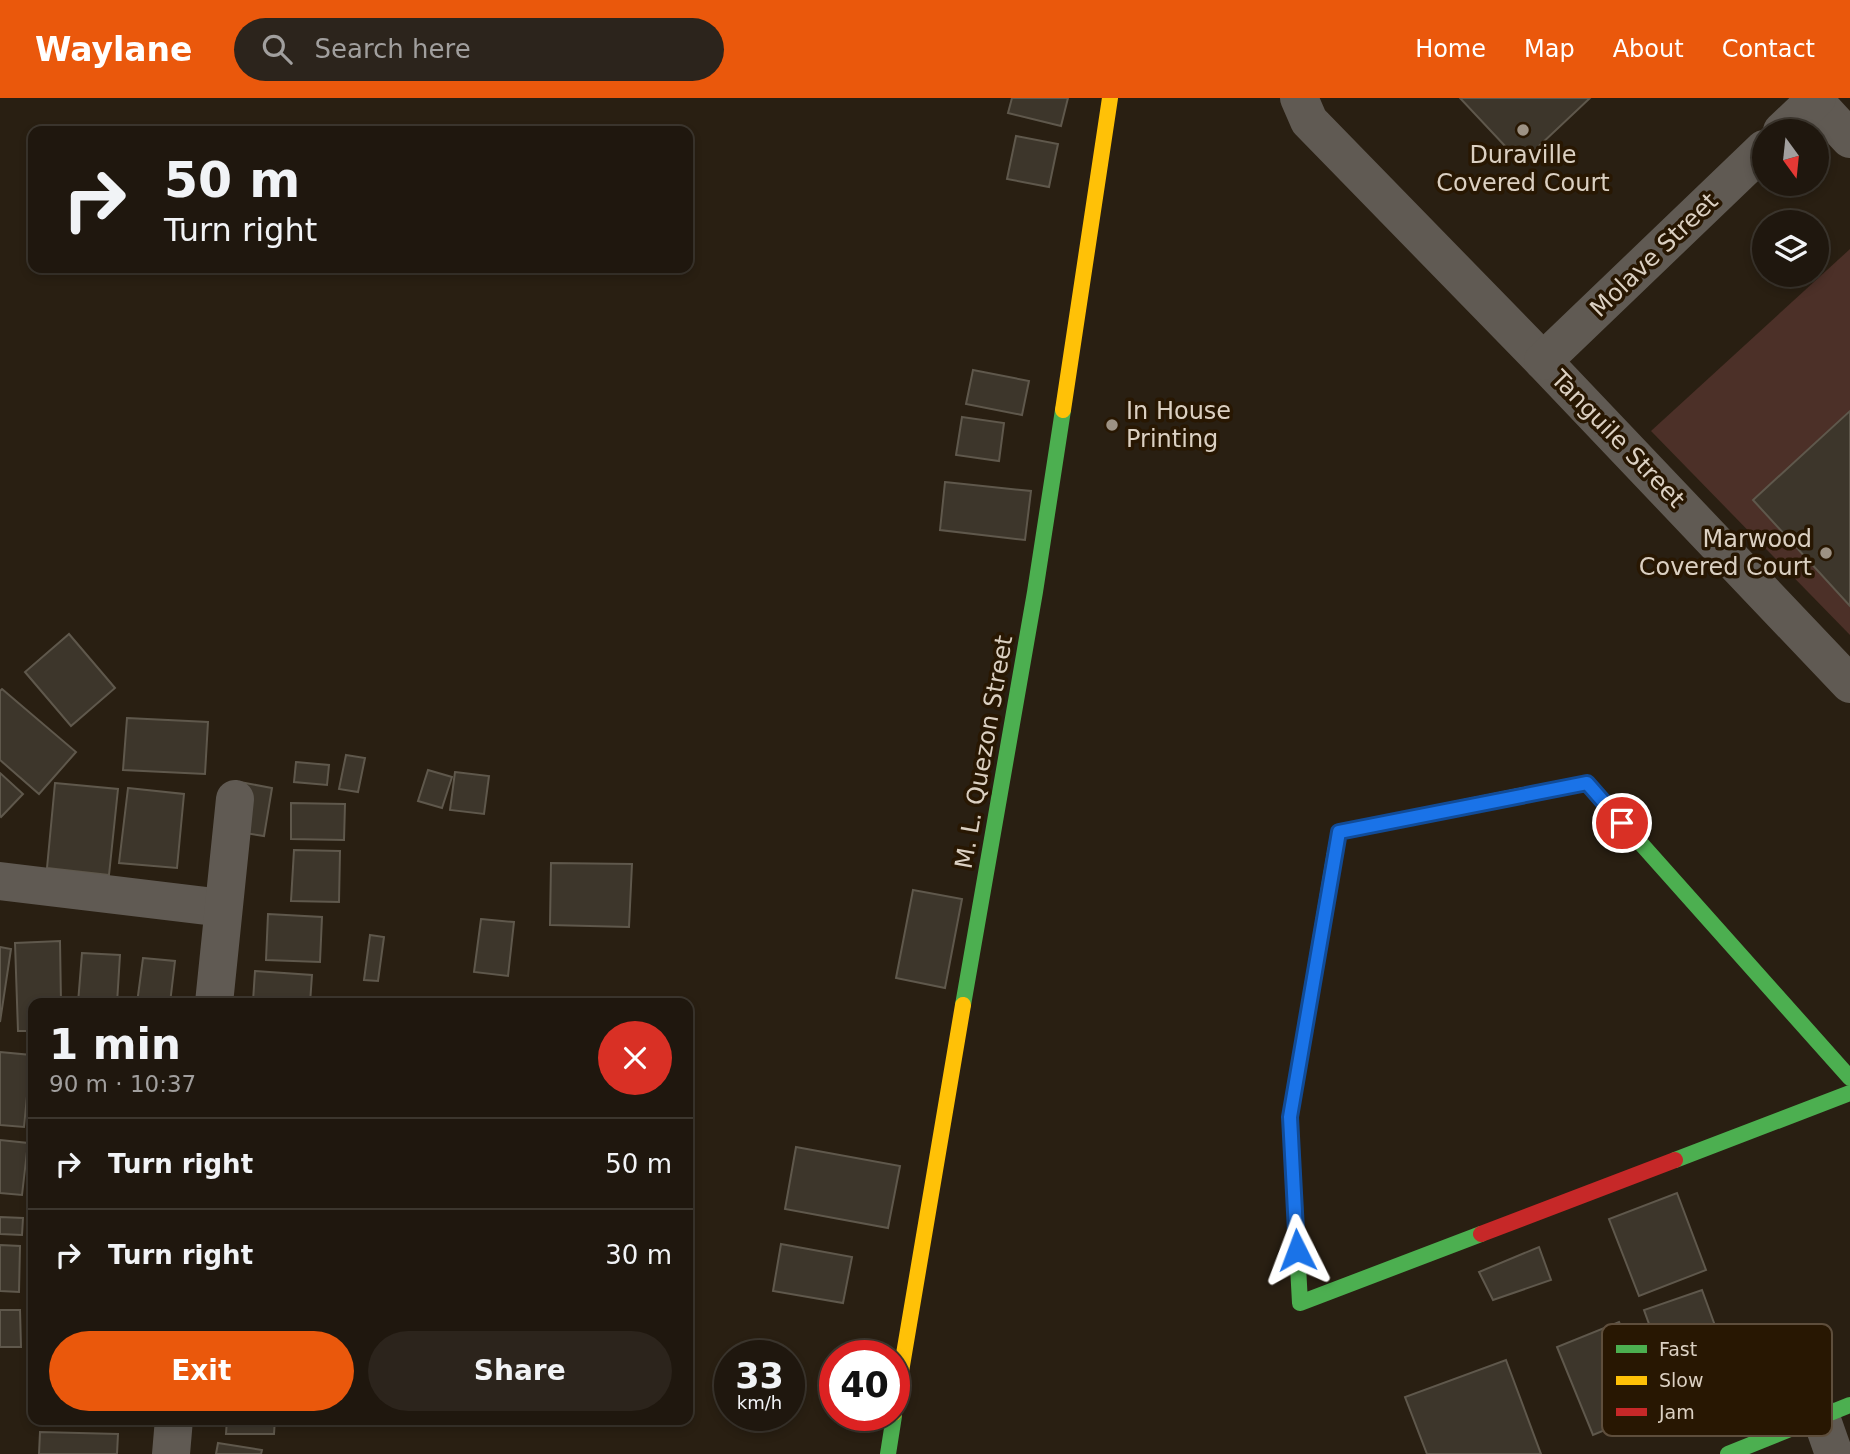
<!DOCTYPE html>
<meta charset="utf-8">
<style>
:root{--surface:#1f170e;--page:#2c241c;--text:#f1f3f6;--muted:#a19f9e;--line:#3c362e;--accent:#ea580c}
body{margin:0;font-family:"DejaVu Sans",sans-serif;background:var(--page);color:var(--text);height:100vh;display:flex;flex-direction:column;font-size:26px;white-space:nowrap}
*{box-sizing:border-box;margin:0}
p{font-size:23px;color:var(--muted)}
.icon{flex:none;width:38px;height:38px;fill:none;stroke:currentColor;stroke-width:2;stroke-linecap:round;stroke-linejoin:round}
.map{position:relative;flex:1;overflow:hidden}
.sheet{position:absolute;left:28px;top:900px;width:665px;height:427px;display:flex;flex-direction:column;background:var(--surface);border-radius:14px;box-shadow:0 4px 10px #0003,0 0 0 2px var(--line)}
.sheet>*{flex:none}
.guide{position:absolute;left:28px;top:28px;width:665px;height:147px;border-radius:14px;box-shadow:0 4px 10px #0003,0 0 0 2px var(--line);background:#1f170e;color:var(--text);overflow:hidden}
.needle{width:46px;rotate:165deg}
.fabs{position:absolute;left:1752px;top:21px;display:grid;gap:14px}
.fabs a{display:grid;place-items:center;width:77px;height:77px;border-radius:50%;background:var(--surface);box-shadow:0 4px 10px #0003,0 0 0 2px var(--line);font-size:35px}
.speed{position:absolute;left:714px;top:1242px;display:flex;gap:14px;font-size:35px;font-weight:700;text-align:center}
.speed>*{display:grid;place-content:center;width:91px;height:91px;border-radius:50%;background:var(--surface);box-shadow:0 4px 10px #0003,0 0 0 2px var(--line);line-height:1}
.speed small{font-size:18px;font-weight:400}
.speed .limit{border:10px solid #d22;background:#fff;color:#111}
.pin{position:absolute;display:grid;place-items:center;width:60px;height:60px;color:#fff;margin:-30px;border:4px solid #fff;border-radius:50%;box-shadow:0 2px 7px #0007}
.me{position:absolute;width:77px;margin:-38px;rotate:357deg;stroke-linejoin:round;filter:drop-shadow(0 0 5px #0008)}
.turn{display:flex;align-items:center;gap:24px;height:147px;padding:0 21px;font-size:32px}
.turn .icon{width:91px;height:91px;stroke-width:2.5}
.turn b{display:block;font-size:49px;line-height:60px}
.round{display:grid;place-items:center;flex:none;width:74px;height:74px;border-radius:37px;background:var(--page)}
.headline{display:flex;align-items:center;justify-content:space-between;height:119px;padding:0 21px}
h1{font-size:42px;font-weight:700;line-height:52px}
.action{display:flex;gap:14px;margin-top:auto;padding:14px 21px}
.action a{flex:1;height:80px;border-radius:42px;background:var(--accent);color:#fff;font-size:28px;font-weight:700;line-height:80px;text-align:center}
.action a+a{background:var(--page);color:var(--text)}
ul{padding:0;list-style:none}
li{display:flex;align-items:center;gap:21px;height:91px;padding:0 21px;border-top:2px solid var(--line)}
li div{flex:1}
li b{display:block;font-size:26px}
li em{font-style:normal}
header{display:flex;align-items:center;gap:42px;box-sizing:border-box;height:98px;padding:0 35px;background:var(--accent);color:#fff}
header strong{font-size:33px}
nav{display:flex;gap:38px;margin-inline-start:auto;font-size:24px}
.search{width:490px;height:63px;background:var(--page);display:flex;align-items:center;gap:18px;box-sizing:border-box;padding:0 24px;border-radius:38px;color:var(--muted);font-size:26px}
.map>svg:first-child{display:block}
.green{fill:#4c3028}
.building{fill:#3d362b;stroke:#5f584c;stroke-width:2}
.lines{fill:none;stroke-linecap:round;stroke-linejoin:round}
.street{stroke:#605a53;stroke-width:38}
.fast{stroke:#4caf50;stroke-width:16}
.slow{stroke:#ffc107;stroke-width:16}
.jam{stroke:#c62828;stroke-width:16}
.route-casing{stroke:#114b97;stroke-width:18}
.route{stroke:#1a73e8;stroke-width:12}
.poi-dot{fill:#9d9284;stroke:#281702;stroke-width:2.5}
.labels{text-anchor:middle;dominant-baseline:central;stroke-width:7;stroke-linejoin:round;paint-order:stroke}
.poi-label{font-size:24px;fill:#dbd0c2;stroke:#281702}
.street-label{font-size:24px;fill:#dbd0c2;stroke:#281702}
.key{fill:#281702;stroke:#5e4e3c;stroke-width:2}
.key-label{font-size:19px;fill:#dbd0c2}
</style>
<header>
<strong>Waylane</strong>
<div class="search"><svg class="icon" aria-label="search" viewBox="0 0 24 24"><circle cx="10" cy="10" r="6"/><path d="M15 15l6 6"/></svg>Search here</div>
<nav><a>Home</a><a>Map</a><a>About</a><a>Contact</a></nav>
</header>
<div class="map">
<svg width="1850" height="1356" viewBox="0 0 1850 1356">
<rect width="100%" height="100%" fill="#291f12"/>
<path class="green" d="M1850 151V537L1651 333Z"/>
<g class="building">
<path d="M1012 0H1068L1061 28 1008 15Z"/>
<path d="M1460 0H1590L1521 65Z"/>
<path d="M1016 38 1058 46 1049 89 1007 81Z"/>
<path d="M973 272 1029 283 1022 317 966 306Z"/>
<path d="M1850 313V508L1753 402Z"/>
<path d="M962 319 1004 325 999 363 956 357Z"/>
<path d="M945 384 1031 393 1025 442 940 432Z"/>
<path d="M69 536 115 590 71 628 25 574Z"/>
<path d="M2 591 76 654 39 696 0 662V593Z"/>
<path d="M127 620 208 624 205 676 123 672Z"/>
<path d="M346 657 365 660 358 694 339 691Z"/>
<path d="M296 664 329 667 327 687 294 684Z"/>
<path d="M428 672 452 679 442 710 418 703Z"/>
<path d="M455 674 489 678 484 716 450 712Z"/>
<path d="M0 675 23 696 1 719 0 718Z"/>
<path d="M240 684 272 690 264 738 232 733Z"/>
<path d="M55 685 118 691 109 777 47 770Z"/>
<path d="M128 690 184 696 177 770 119 765Z"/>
<path d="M291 705 345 706 344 742 291 741Z"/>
<path d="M294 752 340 753 339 804 291 803Z"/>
<path d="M551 765 632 766 629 829 550 827Z"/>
<path d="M913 792 962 801 945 890 896 880Z"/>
<path d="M268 816 322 819 320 864 266 862Z"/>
<path d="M481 821 514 824 508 878 474 874Z"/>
<path d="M370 837 384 839 378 883 364 882Z"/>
<path d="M60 843 61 905H33V933H18L15 845Z"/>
<path d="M0 849 11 851 0 924Z"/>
<path d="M82 855 120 857 117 905H78Z"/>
<path d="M143 860 175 863 170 905H137Z"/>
<path d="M255 873 312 877 310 905 253 903Z"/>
<path d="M0 954 31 957 24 1029 0 1027Z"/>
<path d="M0 1042 28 1045 22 1097 0 1095Z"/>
<path d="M796 1049 900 1068 888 1130 785 1111Z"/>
<path d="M1677 1095 1706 1172 1639 1198 1609 1121Z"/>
<path d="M0 1119 23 1120 22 1137 0 1136Z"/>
<path d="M781 1146 852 1159 843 1205 773 1193Z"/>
<path d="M0 1147 20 1148 19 1194 0 1193Z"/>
<path d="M1539 1149 1551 1182 1493 1202 1479 1174Z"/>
<path d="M1702 1192 1733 1277 1675 1298 1644 1212Z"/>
<path d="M0 1212H20L21 1249H0Z"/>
<path d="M1619 1224 1656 1311 1593 1337 1557 1249Z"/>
<path d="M1506 1262 1541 1356H1427L1405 1299Z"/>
<path d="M227 1321H275L274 1336H226Z"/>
<path d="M40 1334 118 1336 117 1356H39Z"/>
<path d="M218 1345 262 1352 261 1356H216Z"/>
</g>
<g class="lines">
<g class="street">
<path d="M1299 0 1309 23 1543 263 1850 586"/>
<path d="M1814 2 1850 41"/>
<path d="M1782 33 1817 0"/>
<path d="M1543 263 1764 51"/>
<path d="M0 783 223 810"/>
<path d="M214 905 235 701"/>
<path d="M1821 1319 1834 1356"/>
<path d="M171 1356 174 1321"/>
</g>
<g class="fast">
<path d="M1560 690 1587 685 1850 980"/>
<path d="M1334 760 1290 1019 1300 1205 1481 1136"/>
<path d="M963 907 1035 494 1063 312"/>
<path d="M1675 1062 1850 995"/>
<path d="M888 1356 894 1318"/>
<path d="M1728 1356 1850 1307"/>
</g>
<g class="slow">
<path d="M1063 312 1110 0"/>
<path d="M1334 760 1339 734 1560 690"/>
<path d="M894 1315 963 907"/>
</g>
<path class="jam" d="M1481 1136 1675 1062"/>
</g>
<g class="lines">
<defs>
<path id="route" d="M1297 1152 1290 1019 1339 734 1587 685 1622 725"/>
</defs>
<use href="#route" class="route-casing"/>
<use href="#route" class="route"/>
</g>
<g class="poi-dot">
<circle cx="1523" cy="32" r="7"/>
<circle cx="1112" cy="327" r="7"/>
<circle cx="1826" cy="455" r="7"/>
</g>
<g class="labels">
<g class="poi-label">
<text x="1523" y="57">Duraville<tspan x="1523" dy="28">Covered Court</tspan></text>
<text x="1126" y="313" text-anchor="start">In House<tspan x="1126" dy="28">Printing</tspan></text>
<text x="1812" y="441" text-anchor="end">Marwood<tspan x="1812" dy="28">Covered Court</tspan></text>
</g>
<g class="street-label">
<text transform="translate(1654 157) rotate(-44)">Molave Street</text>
<text transform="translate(1618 341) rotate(46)">Tanguile Street</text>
<text transform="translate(984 654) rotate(-80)">M. L. Quezon Street</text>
</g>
</g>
<rect x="1602" y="1226" width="230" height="112" rx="10" class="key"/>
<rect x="1616" y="1247" width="31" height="8" fill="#4caf50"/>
<rect x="1616" y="1278" width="31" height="9" fill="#ffc107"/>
<rect x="1616" y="1310" width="31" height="8" fill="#c62828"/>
<g class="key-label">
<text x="1659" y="1258">Fast</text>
<text x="1659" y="1289">Slow</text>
<text x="1659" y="1321">Jam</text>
</g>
</svg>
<div class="fabs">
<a><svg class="needle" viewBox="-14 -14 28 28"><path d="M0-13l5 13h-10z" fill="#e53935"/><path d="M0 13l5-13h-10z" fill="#a19f9e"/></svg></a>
<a><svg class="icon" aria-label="layers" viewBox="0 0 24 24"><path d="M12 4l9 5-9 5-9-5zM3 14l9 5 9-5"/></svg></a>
</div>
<div class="speed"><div>33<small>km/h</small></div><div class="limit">40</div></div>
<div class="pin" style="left:1622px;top:725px;background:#d93025"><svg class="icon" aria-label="arrive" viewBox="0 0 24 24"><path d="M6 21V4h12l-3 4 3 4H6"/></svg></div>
<svg class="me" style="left:1297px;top:1152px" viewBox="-20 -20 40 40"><path d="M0-17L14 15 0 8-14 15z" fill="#1a73e8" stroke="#fff" stroke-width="4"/></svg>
<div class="guide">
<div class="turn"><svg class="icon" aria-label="right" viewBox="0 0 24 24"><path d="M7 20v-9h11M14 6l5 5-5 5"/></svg><div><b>50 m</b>Turn right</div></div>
</div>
<section class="sheet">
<div class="headline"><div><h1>1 min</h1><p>90 m · 10:37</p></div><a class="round" style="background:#d93025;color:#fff"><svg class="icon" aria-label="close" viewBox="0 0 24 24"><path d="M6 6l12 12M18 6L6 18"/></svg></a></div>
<ul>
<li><svg class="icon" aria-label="right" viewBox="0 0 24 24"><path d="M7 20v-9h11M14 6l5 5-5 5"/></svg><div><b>Turn right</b></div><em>50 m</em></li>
<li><svg class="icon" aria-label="right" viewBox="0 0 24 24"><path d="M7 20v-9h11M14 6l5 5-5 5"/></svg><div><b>Turn right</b></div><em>30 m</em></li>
</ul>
<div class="action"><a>Exit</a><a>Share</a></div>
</section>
</div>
